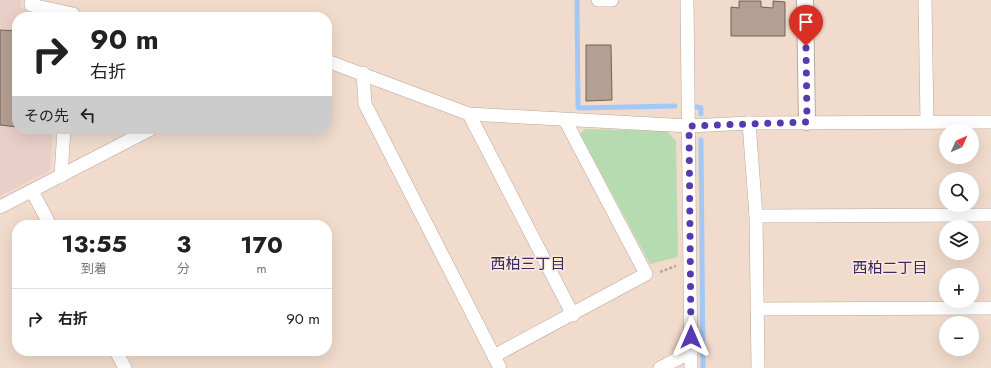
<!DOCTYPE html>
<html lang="ja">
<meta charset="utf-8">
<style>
:root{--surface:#fff;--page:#f2f2f2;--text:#222;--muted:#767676;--line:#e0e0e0}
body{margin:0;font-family:Jost,"Noto Sans JP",sans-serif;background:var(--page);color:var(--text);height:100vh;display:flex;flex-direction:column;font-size:15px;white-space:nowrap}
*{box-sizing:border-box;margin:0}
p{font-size:13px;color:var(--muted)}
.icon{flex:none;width:22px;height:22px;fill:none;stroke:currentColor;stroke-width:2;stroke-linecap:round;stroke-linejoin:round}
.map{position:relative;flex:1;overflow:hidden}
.side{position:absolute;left:12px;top:220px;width:320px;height:136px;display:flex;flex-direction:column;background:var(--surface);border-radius:16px;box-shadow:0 4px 16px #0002}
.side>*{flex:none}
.hud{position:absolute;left:12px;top:12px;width:320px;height:122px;border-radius:16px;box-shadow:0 4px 16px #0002;background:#fff;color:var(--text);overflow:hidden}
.needle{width:26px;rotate:45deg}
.tools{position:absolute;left:939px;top:124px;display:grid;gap:8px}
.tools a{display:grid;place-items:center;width:40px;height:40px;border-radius:50%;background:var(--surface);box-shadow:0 4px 16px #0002;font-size:20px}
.pin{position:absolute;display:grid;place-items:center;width:34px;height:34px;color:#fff;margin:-41px -17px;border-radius:50% 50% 50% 0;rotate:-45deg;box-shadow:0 0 4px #0007}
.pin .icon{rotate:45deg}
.me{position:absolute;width:44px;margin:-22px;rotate:0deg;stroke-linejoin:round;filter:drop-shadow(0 0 3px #0008)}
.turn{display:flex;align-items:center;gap:14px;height:84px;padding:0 12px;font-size:18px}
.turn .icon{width:52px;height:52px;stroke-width:2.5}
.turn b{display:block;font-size:28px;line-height:34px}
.then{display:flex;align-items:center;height:38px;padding:0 12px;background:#0003;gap:8px;font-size:15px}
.eta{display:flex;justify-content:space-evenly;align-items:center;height:68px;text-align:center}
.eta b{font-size:24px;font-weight:700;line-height:28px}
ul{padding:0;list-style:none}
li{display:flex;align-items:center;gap:12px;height:60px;padding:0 12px;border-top:1px solid var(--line)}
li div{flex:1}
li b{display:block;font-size:15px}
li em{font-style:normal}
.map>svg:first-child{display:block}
.education{fill:#e9cfc8}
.green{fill:#b7dbb1}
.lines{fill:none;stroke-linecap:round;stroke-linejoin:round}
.stream{stroke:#a4c8f6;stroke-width:5}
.building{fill:#b4a092;stroke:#736254}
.minor-casing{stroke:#bba799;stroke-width:14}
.tertiary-casing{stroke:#bba799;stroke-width:18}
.path{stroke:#b8a79b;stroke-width:2.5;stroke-dasharray:3 2;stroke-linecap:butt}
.minor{stroke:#fff;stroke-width:13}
.tertiary{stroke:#fff;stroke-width:16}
.route{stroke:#563ab2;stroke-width:7;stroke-dasharray:0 12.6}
.labels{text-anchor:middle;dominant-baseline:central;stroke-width:3;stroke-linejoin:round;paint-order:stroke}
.neighbourhood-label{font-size:15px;fill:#342a65;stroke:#fde8d9}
</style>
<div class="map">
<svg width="991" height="368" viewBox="0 0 991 368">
<rect width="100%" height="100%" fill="#f0dbcc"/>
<path class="education" d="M0 0H21L20 8 59 17H17V129H53L50 170 0 196Z"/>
<path class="green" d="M585 129 667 131 676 141 678 257 650 264 580 134Z"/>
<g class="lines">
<g class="stream">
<path d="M577 0 578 108 675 106"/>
<path d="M697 107 701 108V114"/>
<path d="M701 140 703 368"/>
</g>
</g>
<g class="building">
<path d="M739 1H761V7L773 8V1L785 2V36H731V7L739 8Z"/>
<path d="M0 30 17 31V127L0 125Z"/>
<path d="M586 45H611L612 100 586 101Z"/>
</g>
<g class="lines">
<defs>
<g id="minor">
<path d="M32 0 31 5 73 14V17"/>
<path d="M598 0H612"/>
<path d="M687 0 691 368"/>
<path d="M925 0 927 122"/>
<path d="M327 61 469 114 689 126 749 123 991 122"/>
<path d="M363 73 365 104 500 368"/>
<path d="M469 114 573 315"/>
<path d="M749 123 756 216 758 368"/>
<path d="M61 176 64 129"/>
<path d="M32 191 50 225"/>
<path d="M0 207 151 129"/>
<path d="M756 216 991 215"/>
<path d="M758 309 991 308"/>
<path d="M116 351 125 368"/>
<path d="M494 356 646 274 565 120"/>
<path d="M660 368 691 352"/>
</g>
<path id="tertiary" d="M805 0 807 122"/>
</defs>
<use href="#minor" class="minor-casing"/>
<use href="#tertiary" class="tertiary-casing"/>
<path class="path" d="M660 272 676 266"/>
<use href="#minor" class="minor"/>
<use href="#tertiary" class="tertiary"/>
</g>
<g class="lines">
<path class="route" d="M691 337 689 126 807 122 806 46"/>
</g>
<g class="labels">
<g class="neighbourhood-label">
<text x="528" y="264">西柏三丁目</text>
<text x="890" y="268">西柏二丁目</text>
</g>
</g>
</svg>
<div class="tools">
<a><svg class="needle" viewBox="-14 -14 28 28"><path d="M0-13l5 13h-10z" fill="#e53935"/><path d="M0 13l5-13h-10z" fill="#767676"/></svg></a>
<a><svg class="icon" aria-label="search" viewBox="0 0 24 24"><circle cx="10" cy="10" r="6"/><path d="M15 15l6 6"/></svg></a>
<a><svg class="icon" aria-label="layers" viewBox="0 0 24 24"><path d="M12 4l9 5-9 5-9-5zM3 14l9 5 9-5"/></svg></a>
<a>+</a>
<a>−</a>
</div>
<div class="pin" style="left:806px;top:46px;background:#d93025"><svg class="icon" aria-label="arrive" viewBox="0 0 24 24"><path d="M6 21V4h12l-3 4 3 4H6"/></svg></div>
<svg class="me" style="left:691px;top:337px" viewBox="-20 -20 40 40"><path d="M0-17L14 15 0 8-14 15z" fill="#563ab2" stroke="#fff" stroke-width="4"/></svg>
<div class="hud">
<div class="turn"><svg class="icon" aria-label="right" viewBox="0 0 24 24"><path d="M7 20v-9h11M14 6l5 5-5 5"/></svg><div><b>90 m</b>右折</div></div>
<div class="then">その先<svg class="icon" aria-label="left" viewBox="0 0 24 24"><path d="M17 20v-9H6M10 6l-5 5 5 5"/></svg></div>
</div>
<section class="side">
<div class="eta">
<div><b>13:55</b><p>到着</p></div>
<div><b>3</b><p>分</p></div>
<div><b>170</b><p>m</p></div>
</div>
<ul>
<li><svg class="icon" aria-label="right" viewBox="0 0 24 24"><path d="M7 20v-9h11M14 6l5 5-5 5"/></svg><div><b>右折</b></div><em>90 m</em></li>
</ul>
</section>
</div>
